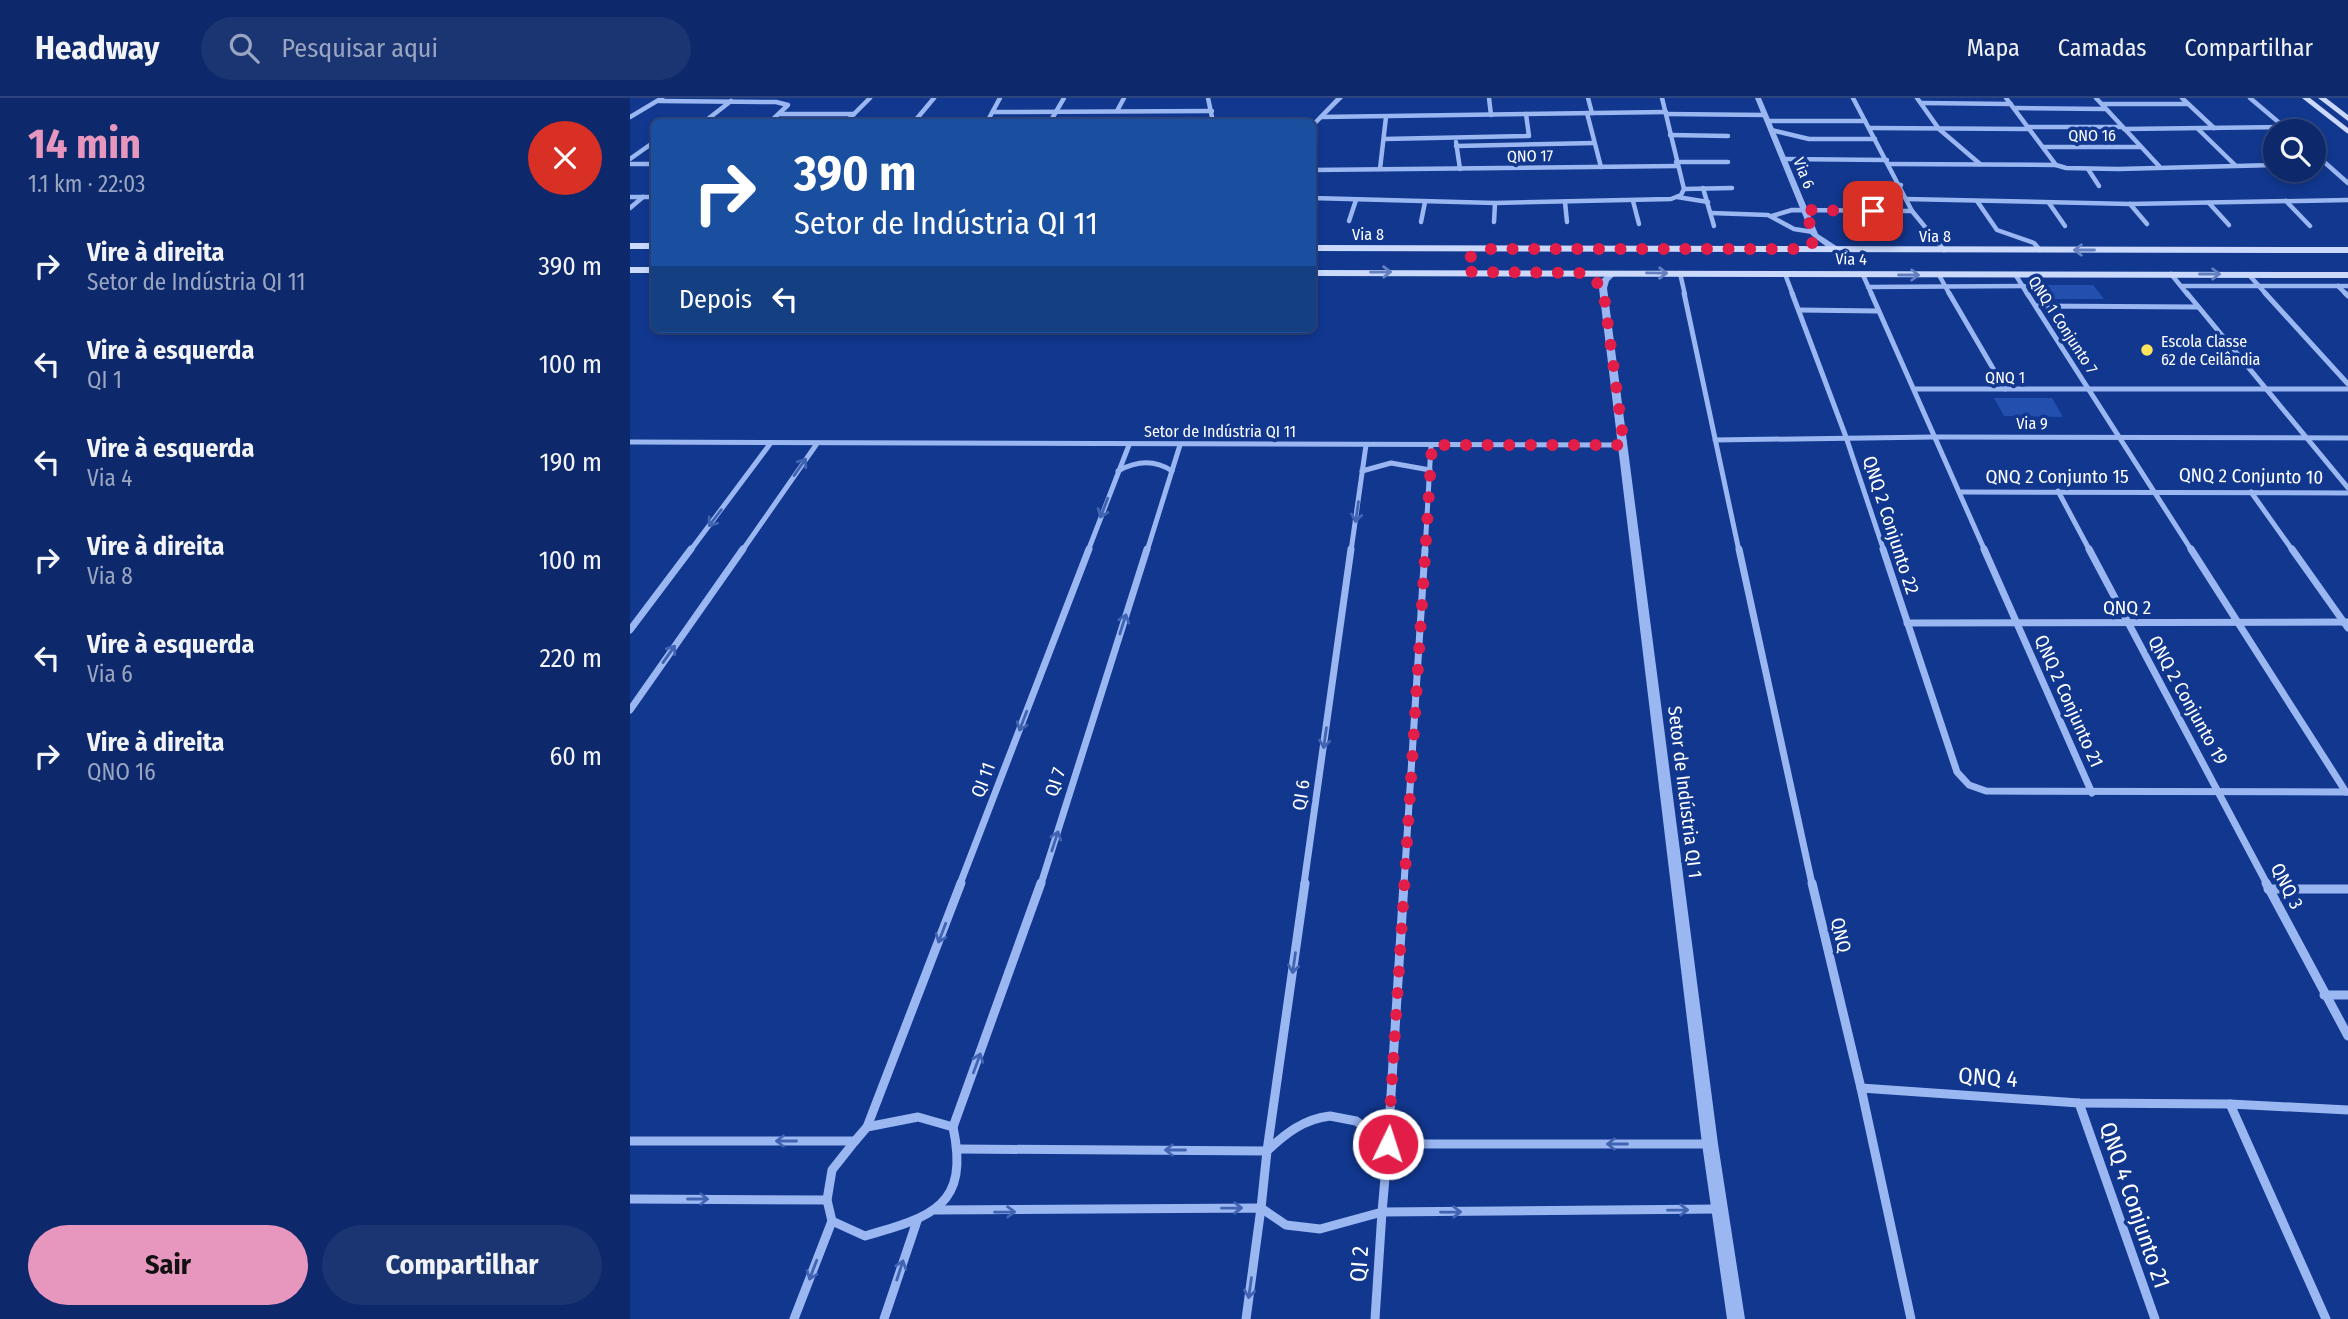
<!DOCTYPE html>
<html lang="pt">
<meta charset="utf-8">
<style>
:root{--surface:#0d296b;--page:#1b3573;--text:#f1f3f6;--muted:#9aa6c1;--line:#2d457e;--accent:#e797bd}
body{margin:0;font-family:"Fira Sans Condensed",sans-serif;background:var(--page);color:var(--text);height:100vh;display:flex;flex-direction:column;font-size:26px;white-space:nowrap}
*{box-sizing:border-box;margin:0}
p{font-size:23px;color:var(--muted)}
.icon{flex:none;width:38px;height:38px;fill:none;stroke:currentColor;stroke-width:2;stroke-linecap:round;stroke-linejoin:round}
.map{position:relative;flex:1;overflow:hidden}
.sheet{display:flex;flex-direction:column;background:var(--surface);width:630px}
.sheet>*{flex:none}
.top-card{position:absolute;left:21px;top:21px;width:665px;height:214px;border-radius:10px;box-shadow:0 4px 10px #0003,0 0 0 2px var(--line);background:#1a4fa0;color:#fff;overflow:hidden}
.buttons{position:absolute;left:1633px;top:21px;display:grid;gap:14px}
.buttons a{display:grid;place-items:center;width:63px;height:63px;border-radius:50%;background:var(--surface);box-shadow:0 4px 10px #0003,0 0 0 2px var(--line);font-size:35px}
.pin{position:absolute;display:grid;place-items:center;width:60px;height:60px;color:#fff;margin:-30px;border-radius:14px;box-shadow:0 4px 10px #0006}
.me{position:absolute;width:77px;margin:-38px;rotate:4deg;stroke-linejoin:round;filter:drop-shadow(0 0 5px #0008)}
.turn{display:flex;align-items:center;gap:24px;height:147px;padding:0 28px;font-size:32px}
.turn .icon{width:91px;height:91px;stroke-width:2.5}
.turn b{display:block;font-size:49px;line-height:60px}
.then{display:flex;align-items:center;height:66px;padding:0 28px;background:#0003;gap:14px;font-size:26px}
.round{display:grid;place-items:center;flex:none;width:74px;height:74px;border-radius:37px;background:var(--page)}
.overview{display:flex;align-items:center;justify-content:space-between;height:119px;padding:0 28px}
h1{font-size:42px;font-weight:700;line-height:52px;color:var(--accent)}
.button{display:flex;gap:14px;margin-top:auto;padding:14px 28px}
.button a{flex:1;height:80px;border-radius:42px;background:var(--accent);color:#111;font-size:28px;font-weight:700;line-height:80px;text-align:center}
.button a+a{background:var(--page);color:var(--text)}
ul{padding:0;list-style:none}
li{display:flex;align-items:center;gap:21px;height:98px;padding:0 28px}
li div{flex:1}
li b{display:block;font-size:26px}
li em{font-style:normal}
header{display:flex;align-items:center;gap:42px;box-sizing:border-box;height:98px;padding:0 35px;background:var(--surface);border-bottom:2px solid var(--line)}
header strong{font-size:33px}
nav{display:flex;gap:38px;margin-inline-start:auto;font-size:24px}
.search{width:490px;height:63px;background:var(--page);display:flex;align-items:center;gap:18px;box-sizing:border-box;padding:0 24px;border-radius:38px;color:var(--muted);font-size:26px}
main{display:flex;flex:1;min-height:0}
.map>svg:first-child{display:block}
.green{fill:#2350ae}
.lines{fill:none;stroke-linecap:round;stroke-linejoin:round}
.minor-far3{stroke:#9bb7f2;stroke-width:4.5}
.minor-far2{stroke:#9bb7f2;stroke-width:5}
.minor-far1{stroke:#9bb7f2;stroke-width:7}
.minor{stroke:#9bb7f2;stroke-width:9}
.tertiary{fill:#9bb7f2;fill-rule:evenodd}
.secondary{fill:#cad9fc;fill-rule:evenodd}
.oneway{stroke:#6480c0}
.oneway2{stroke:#4164b2}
.route{stroke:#e11d48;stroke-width:12;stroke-dasharray:0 21.6}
.poi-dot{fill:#ffe55c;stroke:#11378f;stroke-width:2.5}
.labels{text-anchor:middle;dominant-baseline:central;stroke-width:7;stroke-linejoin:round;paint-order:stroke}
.far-street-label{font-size:16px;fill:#fff;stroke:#11378f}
.far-poi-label{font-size:16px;fill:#fff;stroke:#11378f;text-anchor:start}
.street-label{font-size:19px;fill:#fff;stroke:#11378f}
.near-street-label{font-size:23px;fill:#fff;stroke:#11378f}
</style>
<header>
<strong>Headway</strong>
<div class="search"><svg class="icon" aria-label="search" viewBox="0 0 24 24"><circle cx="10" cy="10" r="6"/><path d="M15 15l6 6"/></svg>Pesquisar aqui</div>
<nav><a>Mapa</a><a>Camadas</a><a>Compartilhar</a></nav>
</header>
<main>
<section class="sheet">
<div class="overview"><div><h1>14 min</h1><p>1.1 km · 22:03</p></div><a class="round" style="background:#d93025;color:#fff"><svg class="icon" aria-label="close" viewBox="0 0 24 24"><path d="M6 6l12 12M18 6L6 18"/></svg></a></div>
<ul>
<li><svg class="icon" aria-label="right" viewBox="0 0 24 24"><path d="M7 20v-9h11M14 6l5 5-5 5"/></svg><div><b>Vire à direita</b><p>Setor de Indústria QI 11</p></div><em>390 m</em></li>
<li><svg class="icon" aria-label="left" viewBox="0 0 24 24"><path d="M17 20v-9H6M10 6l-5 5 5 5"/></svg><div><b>Vire à esquerda</b><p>QI 1</p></div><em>100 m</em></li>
<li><svg class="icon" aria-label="left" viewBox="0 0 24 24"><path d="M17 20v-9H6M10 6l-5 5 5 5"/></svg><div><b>Vire à esquerda</b><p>Via 4</p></div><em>190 m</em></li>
<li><svg class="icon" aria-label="right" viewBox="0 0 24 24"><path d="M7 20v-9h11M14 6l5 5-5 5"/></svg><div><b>Vire à direita</b><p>Via 8</p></div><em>100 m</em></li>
<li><svg class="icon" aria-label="left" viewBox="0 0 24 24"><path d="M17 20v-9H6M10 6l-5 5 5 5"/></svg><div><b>Vire à esquerda</b><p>Via 6</p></div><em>220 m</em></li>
<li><svg class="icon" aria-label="right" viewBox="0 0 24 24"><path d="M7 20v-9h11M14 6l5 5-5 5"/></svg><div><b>Vire à direita</b><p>QNO 16</p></div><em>60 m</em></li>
</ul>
<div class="button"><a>Sair</a><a>Compartilhar</a></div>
</section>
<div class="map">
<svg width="1718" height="1221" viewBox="0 0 1718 1221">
<rect width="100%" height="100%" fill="#11378f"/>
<g class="green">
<path d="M1404 187H1463L1474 201H1412Z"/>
<path d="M1364 300H1422L1433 319 1374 318Z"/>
</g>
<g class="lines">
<g class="minor-far3">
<path d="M578 0 583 24"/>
<path d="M859 0 861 17"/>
<path d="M958 0 962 15"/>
<path d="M1223 0 1282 113 1314 152"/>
<path d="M1287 0 1309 31 1350 66"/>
<path d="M1376 0 1426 67"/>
<path d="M1466 0 1529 68"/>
<path d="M1552 0 1584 30"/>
<path d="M1620 0 1659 33"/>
<path d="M29 3 146 4 158 7 140 24"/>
<path d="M1291 5 1381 6"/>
<path d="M1472 6H1558"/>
<path d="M1384 10 1475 11"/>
<path d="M487 13 494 0"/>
<path d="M364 14 582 13"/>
<path d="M957 15 971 69"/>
<path d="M151 16H224"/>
<path d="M1036 16 1135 17"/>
<path d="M0 19 32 0"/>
<path d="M691 19 1036 14"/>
<path d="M1138 23H1235"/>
<path d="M74 24 101 3"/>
<path d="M216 24 240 0"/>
<path d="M284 24 304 0"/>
<path d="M357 24 370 0"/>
<path d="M420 24 434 0"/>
<path d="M1398 29H1492"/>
<path d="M1240 30 1399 31"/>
<path d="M1494 31 1655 29"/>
<path d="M1568 31 1605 67"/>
<path d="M1141 32 1179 41H1245"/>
<path d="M1040 37 1098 38"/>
<path d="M754 41 899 38 896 16"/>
<path d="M826 44 830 71"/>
<path d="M826 48 964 45"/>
<path d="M1413 49H1511"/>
<path d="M1684 55 1718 85"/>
<path d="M0 61 24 44"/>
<path d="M1153 61 1257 62"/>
<path d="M1046 64H1098"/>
<path d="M0 66H24"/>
<path d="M1259 66 1426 67 1436 70 1488 71 1645 67"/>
<path d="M750 71 756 19"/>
<path d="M1458 71 1469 88"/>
<path d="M682 72 1047 68"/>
<path d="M1224 87H1271"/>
<path d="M1073 90 1084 128"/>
<path d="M1054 91 1102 90"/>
<path d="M0 99H24"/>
<path d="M1047 99 1078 104"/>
<path d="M682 100 865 105 1041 101 1051 97 1054 91 1032 0"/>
<path d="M1276 101 1500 106 1718 102"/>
<path d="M1003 103 1009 126"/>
<path d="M1347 103 1367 132 1404 145 1410 152"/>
<path d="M1656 103 1680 128"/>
<path d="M935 104 937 124"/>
<path d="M1419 105 1435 128"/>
<path d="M1579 105 1599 127"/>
<path d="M1500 106 1517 126"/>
<path d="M0 110 13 99"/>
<path d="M1081 115 1138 117 1164 131 1183 134"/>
<path d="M1142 118 1162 112 1282 113"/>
<path d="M719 123 726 102"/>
<path d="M791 124 795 104"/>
<path d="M864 124 865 105"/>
<path d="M1050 175 1055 197"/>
<path d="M1155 176 1163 197"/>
<path d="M1385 176 1398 197"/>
<path d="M1541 176 1558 197"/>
<path d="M1233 177 1242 197"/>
<path d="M1309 177 1320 197"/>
<path d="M1619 177 1637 197"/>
<path d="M1552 188H1718"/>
<path d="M1708 188 1717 197"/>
<path d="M1238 189 1394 188"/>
</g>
<g class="minor-far2">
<path d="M1054 195 1109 453"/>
<path d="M1162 195 1216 339 1254 453"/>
<path d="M1241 195 1355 453"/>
<path d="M1319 195 1375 291"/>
<path d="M1397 195 1562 453"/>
<path d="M1557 195 1718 390"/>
<path d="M1635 195 1718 286"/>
<path d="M1715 195 1718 198"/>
<path d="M1407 208 1568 209"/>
<path d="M1169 212 1247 213"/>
<path d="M1285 291H1718"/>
<path d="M1085 342 1304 339 1718 340"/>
<path d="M0 344 994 347"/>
<path d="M488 373C506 363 524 361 542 373"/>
<path d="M732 373 761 365 800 372"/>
<path d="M1428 393 1460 453"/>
<path d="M1331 394 1718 395"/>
<path d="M1621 394 1663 453"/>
<path d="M60 453 140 346"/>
<path d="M112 453 186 347"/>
<path d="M458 453 499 347"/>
<path d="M517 453 550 347"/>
<path d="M721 453 736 347"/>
<path d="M795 453 801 347"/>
</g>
<g class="minor-far1">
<path d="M1109 451 1182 786"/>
<path d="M1253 451 1327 674 1339 687 1356 693 1718 694"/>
<path d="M1354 451 1462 695"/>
<path d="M1459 451 1637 786"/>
<path d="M1561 451 1716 694"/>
<path d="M1662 451 1718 530"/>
<path d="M1277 525 1718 524"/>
<path d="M0 532 61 451"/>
<path d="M0 612 113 451"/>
<path d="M330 786 459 451"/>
<path d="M411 786 517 451"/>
<path d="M674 786 721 451"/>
<path d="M774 786 795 451"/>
</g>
<g class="minor">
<path d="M1182 785 1231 990 1281 1221"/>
<path d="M1636 785 1718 938"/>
<path d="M1638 791H1718"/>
<path d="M1694 897H1718"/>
<path d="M1231 990 1449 1005 1600 1006 1718 1012"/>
<path d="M1449 1005 1525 1221"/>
<path d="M1600 1006 1696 1221"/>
<path d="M700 1018 726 1023 758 1046 752 1114 690 1131 656 1127 631 1110 637 1053C656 1035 674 1021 700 1018Z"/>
<path d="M288 1019 323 1029C340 1108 302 1119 235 1138L202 1123 197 1102 202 1072 225 1043 237 1029Z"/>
<path d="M237 1029 331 785"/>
<path d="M323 1029 411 785"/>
<path d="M0 1043H225"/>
<path d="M758 1046H1080"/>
<path d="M758 1046 774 785"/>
<path d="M330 1051 637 1053 675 785"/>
<path d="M0 1101 197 1102"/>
<path d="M306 1112 631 1110 616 1221"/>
<path d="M164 1221 202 1123"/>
<path d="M254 1221 287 1123"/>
<path d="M745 1221 752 1114 1089 1111"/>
</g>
<g class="tertiary">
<path d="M706 0H713L682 31V25Z"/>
<path d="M1125 0H1131L1188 136 1208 149V153H1202L1181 137Z"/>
<path d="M980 173 987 175 979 183 977 190 1088 1046 1115 1221H1097L1072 1046 969 190 971 182Z"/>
</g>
<g class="secondary">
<path d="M1672 0H1680L1718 30V36Z"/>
<path d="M1688 0H1696L1718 17V23Z"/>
<rect x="0" y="145" width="24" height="6"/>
<path d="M682 147 1718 149V155L682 153Z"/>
<rect x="0" y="169" width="24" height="6"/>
<path d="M682 172 1718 174V180L682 178Z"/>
</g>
</g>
<defs><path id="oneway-shaft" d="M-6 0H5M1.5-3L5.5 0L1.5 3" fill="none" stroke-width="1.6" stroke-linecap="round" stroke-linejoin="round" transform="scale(1.75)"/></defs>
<g class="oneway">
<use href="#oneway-shaft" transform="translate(1454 152) rotate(180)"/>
<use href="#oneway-shaft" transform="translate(751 174) rotate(-1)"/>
<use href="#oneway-shaft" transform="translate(1027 175) rotate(1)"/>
<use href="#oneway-shaft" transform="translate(1580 176)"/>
<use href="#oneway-shaft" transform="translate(1279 177)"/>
</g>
<g class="oneway2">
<use href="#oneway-shaft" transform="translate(170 369) rotate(-55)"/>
<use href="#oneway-shaft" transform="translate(474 410) rotate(111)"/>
<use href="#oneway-shaft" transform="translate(727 414) rotate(98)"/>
<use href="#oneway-shaft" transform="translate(85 420) rotate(127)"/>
<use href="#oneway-shaft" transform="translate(493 526) rotate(-72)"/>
<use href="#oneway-shaft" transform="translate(39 556) rotate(-55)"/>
<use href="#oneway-shaft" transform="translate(393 623) rotate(111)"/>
<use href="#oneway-shaft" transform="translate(695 640) rotate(98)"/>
<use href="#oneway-shaft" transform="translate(425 743) rotate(-72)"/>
<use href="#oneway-shaft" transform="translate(312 835) rotate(111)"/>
<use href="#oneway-shaft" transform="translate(664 865) rotate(98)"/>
<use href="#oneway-shaft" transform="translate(347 965) rotate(-70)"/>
<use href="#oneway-shaft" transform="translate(156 1043) rotate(180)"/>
<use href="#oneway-shaft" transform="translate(987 1046) rotate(-180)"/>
<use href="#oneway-shaft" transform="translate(545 1052) rotate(-180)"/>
<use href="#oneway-shaft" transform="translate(68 1101)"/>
<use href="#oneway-shaft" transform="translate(602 1110) rotate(-1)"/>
<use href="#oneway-shaft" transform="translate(1048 1112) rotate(-1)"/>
<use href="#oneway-shaft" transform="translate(375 1114) rotate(-1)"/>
<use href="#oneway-shaft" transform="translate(821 1114) rotate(-1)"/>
<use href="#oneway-shaft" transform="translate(183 1172) rotate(111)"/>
<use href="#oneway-shaft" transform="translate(270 1172) rotate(-72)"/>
<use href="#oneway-shaft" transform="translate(620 1190) rotate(98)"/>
</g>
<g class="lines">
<path class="route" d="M758 1046 802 347H994L973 190 956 175 842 174 836 169 835 161 860 151H1175L1181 148 1185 138 1174 112 1243 113"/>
</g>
<circle class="poi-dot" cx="1517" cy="252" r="7"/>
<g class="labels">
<g class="far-street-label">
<text x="1462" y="37">QNO 16</text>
<text transform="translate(900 58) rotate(-1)">QNO 17</text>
<text transform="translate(1174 75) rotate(68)">Via 6</text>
<text x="738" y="136">Via 8</text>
<text x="1305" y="138">Via 8</text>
<text transform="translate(1221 161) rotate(1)">Via 4</text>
<text transform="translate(1433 227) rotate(57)">QNQ 1 Conjunto 7</text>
<text x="1375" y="279">QNQ 1</text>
<text x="1402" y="325">Via 9</text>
<text x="590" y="333">Setor de Indústria QI 11</text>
</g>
<g class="far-poi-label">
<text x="1531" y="243">Escola Classe<tspan x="1531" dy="18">62 de Ceilândia</tspan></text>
</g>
<g class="street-label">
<text x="1427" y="378">QNQ 2 Conjunto 15</text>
<text transform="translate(1621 378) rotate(1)">QNQ 2 Conjunto 10</text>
<text transform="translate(1261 427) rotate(72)">QNQ 2 Conjunto 22</text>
<text x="1497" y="509">QNQ 2</text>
<text transform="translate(1558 602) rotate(61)">QNQ 2 Conjunto 19</text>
<text transform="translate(1439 603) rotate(66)">QNQ 2 Conjunto 21</text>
<text transform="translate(353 682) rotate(-69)">QI 11</text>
<text transform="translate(425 684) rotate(-72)">QI 7</text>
<text transform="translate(1055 694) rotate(83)">Setor de Indústria QI 1</text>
<text transform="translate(671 697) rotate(-82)">QI 6</text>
<text transform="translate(1657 788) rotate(63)">QNQ 3</text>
<text transform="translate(1211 837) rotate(77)">QNQ</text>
</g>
<g class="near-street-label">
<text transform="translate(1358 979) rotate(4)">QNQ 4</text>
<text transform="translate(1505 1107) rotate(71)">QNQ 4 Conjunto 21</text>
<text transform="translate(729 1166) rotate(-86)">QI 2</text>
</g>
</g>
</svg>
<div class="buttons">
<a><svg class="icon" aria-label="search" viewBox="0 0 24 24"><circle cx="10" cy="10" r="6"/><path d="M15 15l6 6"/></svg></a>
</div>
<div class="pin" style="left:1243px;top:113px;background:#d93025"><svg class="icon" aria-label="arrive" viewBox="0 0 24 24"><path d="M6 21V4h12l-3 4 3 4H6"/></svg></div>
<svg class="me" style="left:758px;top:1046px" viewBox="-20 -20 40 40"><circle r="17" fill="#e11d48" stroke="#fff" stroke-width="3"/><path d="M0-11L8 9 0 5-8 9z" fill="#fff"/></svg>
<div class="top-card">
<div class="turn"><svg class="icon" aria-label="right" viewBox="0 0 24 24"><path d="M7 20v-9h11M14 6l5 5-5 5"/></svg><div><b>390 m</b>Setor de Indústria QI 11</div></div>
<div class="then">Depois<svg class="icon" aria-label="left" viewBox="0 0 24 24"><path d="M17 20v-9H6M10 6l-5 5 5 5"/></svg></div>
</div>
</div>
</main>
